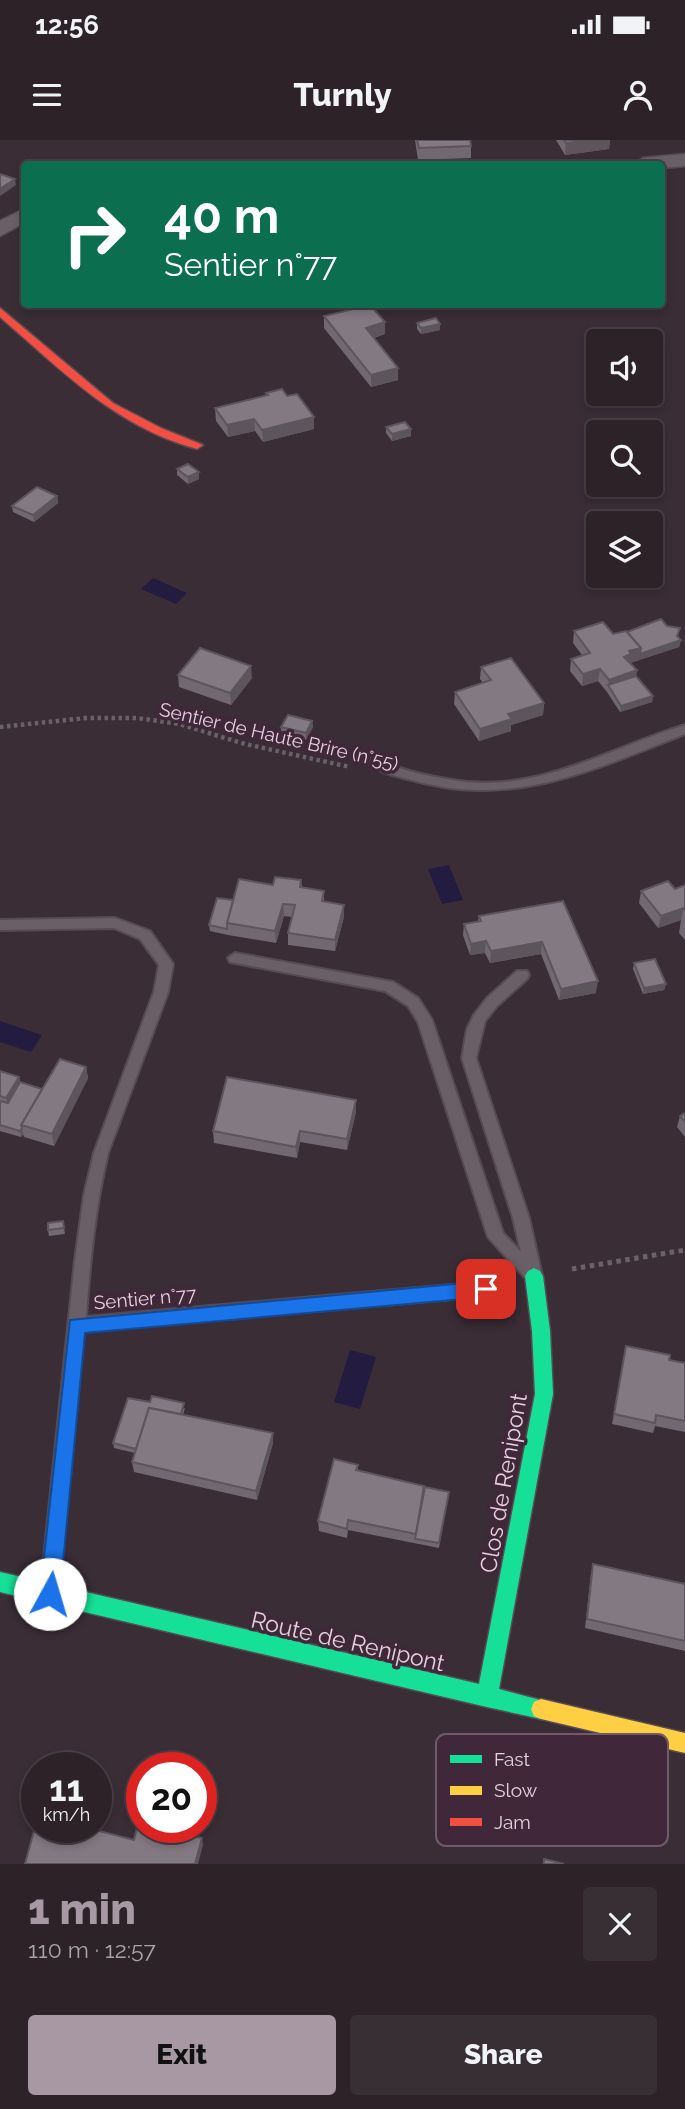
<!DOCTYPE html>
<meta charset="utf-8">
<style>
:root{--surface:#2c2228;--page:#382f34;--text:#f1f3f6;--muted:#a6a4a8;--line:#483f45;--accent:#a798a3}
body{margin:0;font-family:Raleway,sans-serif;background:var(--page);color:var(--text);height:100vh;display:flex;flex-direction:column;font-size:26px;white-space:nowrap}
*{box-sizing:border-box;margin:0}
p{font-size:23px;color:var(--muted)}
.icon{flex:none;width:38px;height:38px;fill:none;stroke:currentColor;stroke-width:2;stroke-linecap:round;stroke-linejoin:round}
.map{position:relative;height:1724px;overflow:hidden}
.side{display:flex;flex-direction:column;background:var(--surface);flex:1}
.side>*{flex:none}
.guide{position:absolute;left:21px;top:21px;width:644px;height:147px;border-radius:7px;box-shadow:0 4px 10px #0003,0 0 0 2px var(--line);background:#0b6e4f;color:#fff;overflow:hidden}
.buttons{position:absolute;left:586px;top:189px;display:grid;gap:14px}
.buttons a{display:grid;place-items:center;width:77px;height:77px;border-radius:7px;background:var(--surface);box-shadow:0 4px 10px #0003,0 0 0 2px var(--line);font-size:35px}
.speed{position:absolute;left:21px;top:1612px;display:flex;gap:14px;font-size:35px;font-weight:700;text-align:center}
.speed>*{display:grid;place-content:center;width:91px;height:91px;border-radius:50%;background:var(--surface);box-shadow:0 4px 10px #0003,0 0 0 2px var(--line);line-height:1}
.speed small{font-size:18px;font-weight:400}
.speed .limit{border:10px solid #d22;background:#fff;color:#111}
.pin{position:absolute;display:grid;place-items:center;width:60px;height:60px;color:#fff;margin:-30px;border-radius:14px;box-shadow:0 4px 10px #0006}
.me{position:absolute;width:77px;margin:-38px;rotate:6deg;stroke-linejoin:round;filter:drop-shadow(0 0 5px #0008)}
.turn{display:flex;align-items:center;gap:24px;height:147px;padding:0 28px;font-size:32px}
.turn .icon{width:91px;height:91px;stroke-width:2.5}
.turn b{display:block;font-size:49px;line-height:60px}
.round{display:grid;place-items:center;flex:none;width:74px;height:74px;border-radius:7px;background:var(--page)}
.head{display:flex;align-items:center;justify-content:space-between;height:119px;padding:0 28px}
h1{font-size:42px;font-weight:800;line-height:52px;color:var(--accent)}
.cta{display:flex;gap:14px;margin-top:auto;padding:14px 28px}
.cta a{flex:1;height:80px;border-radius:7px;background:var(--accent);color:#111;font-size:28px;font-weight:800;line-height:80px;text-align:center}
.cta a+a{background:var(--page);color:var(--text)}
.status{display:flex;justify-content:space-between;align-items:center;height:49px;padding:0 35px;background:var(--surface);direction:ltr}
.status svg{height:19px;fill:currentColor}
header{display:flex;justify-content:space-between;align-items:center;height:91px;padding:0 28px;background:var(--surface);font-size:32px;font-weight:800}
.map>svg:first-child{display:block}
.water{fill:#241b41}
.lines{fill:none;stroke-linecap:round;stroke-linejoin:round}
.lane-casing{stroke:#574b53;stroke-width:4}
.street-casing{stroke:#574b53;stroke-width:3}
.fast-casing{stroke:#574b53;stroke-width:3}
.slow-casing{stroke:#574b53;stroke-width:3}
.jam-casing{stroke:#574b53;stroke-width:3}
.path-far1{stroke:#6b6268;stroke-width:4.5;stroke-dasharray:3.5 3.5;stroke-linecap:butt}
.path{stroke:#6b6268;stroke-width:5;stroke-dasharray:4.5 4.5;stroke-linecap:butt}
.lane{fill:#6a5f66;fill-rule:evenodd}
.street{fill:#6a5f66;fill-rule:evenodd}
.fast{fill:#16e098;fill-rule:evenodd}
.slow{fill:#ffcf43;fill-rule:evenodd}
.jam{fill:#f24e42;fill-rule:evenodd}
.wall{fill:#716871}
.shaded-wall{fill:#5c555c}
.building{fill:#837983;stroke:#5c555c;stroke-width:2}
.route{fill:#1a73e8;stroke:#114b97;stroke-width:2}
.labels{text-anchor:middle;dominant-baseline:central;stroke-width:7;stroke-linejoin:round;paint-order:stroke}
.street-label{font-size:19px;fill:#e2d2dd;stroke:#402739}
.near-street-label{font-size:23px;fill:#e2d2dd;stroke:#402739}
.key{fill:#402739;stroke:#715a6a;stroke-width:2}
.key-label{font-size:19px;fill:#e2d2dd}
</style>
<div class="status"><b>12:56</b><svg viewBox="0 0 49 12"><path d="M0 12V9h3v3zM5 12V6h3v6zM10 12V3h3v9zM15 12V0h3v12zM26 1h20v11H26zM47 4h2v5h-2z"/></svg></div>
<header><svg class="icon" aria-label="menu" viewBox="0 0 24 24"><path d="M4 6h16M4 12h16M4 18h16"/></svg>Turnly<svg class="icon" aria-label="person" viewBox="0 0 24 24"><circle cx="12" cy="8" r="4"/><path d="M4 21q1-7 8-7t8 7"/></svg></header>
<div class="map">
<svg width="685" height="1724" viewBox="0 0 685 1724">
<rect width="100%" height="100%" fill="#3a2d36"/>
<g class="water">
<path d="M153 438 187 453 176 464 141 449Z"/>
<path d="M449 725 463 760 442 764 428 729Z"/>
<path d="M0 881 42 895 31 912 0 902Z"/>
<path d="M350 1210 376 1217 360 1269 334 1262Z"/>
</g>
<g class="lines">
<defs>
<g id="lane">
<path d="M685 585V594C592 630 513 669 412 640 396 636 374 632 364 619L370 615C378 617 386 622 394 626 413 633 433 637 452 640 535 655 609 608 685 585Z"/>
<path d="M115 778 150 791 173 824 168 852 108 1013C95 1067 90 1122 86 1177L486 1142 492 1144 494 1149 492 1154 486 1156 84 1191 59 1447 56 1453 50 1456 44 1453 41 1447 75 1120 84 1055 94 1013 154 852 159 825 140 799 114 788 0 790V780Z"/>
<path d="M235 813 393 842 418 858 432 880 503 1093 521 1112 513 1078 462 918 467 889 474 875 487 858 517 831H527L529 835 527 839 497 866 485 881 476 918 529 1078 542 1136 540 1141 534 1143 528 1141 488 1097 418 882 408 866 385 851 230 822 228 818Z"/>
</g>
<g id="street">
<path d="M685 14V26L662 28V24H633L643 18Z"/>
<path d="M24 69V83L0 96V81Z"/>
</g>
<path id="fast" d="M534 1128 540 1131 543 1136 550 1191 553 1254 499 1549 548 1562 551 1569 548 1576 541 1579 487 1567 0 1452V1432L479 1544 535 1254 532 1191 525 1136 528 1131Z"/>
<path id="slow" d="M541 1559 685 1593V1613L541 1579 534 1576 531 1569 534 1562Z"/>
<path id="jam" d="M0 168 113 263 161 288 203 305 197 309C114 286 63 231 0 177Z"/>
</defs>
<use href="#lane" class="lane-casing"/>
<use href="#street" class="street-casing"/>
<use href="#fast" class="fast-casing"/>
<use href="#slow" class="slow-casing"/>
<use href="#jam" class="jam-casing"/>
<path class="path-far1" d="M0 587 86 578H137L179 584 245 604 350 627"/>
<path class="path" d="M572 1129 685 1110"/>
<use href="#lane" class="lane"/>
<use href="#street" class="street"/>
<use href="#fast" class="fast"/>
<use href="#slow" class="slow"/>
<use href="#jam" class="jam"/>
</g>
<g class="wall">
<path d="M415 0H470L471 6V18L418 20Z"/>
<path d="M556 0H610L609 9 565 15Z"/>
<path d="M324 176 385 182V194L374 198 398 228V240L371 247 324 188Z"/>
<path d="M417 183 440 190 421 194 417 189Z"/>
<path d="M266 253 314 289 263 302 255 291 228 297 216 281 215 268 266 256Z"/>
<path d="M386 287 411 289V296L392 301 386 293Z"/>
<path d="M177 329 199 339 188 344 177 335Z"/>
<path d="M57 356 58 363 34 382 13 372 12 366Z"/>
<path d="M574 491 613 494 627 492 678 497 681 500 679 507 630 523 637 530 636 536 653 556 652 562 620 572 607 552 598 541 582 546 570 531 571 519 582 515 573 503Z"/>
<path d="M481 527 544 563 543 575 511 585V591L479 601 454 564 455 552 483 543 480 539Z"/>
<path d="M178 535 252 538 231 565 179 547Z"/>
<path d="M312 581 313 587 306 600 281 593V587Z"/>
<path d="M301 740 302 747 324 751V761L344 765V777L335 811 288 805V793L292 777 284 776 276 803 228 795 210 791 209 785 233 760 273 745Z"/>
<path d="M685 745V800L679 793 681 780 658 788 639 763 641 751 675 749Z"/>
<path d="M563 761 596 853 559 860 541 814 490 823 485 813 470 815 463 795 464 784 478 781 479 776Z"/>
<path d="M634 823 666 844 664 850 643 854 633 829Z"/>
<path d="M86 927 88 938 54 1006 24 997 23 994 21 997 0 991V931L19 937 20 942 42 949Z"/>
<path d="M356 972 347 1010 300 1002 297 1018 214 1003 213 991Z"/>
<path d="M685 973V997L677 987 680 976Z"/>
<path d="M64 1087 65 1094 49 1096 48 1090Z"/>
<path d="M626 1206 669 1220 685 1223V1292L655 1286 653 1293 612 1284Z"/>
<path d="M185 1268 183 1275 273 1293V1303L257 1360 134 1332 132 1322 135 1313 114 1308 113 1303Z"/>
<path d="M358 1325V1330L423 1356 449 1352 439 1408 348 1390 347 1398 319 1391 318 1381Z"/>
<path d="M593 1424 685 1444V1511L585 1488 591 1433Z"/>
</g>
<g class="shaded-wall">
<path d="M591 0H610L609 9 565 15 566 3Z"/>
<path d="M15 39 16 45 0 56V49Z"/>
<path d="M385 182V194L366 200V188Z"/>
<path d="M440 184V190L421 194V188Z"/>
<path d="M398 228V240L371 247V235Z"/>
<path d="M314 277V289L263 302 262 290Z"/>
<path d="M254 279 255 291 228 297 227 285Z"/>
<path d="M411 289V296L392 301V294Z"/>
<path d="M199 332V339L188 344V337Z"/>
<path d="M57 356 58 363 34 382 33 375Z"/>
<path d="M680 488 677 501 681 500 679 507 630 523 624 517 629 511Z"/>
<path d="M251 526 252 538 231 565 230 553Z"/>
<path d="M600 529 598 541 582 546 583 534Z"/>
<path d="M637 530 635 543 608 545 609 540Z"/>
<path d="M653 556 652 562 620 572 621 566Z"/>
<path d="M544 563 543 575 511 585V591L479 601 480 589 508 574Z"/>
<path d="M312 581 313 587 306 600V593Z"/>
<path d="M283 764 284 776 276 803 275 791Z"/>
<path d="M344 765V777L335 811V800Z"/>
<path d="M684 768 681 780 658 788 661 776Z"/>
<path d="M486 801 485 813 470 815 471 804Z"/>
<path d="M542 802 541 814 490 823 491 811Z"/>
<path d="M598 841 596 853 559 860 561 849Z"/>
<path d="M666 844 664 850 643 854 644 848Z"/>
<path d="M86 927 88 938 54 1006 52 994Z"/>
<path d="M19 937 22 948 9 969 6 958Z"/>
<path d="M356 960V972L347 1010V999Z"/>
<path d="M22 988 23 994 21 997 20 991Z"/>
<path d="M300 991V1002L297 1018 296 1007Z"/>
<path d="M273 1293V1303L257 1360 256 1351Z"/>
<path d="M202 1698 203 1705 198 1724H195Z"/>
</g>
<g class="building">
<path d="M417 0H470L471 6 419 8Z"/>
<path d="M564 0H591L566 3Z"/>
<path d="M0 34 15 39 0 49Z"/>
<path d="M370 165 385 182 366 188 398 228 371 235 324 176Z"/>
<path d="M436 178 440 184 421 188 417 183Z"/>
<path d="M282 249 287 256 297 254 314 277 262 290 254 279 227 285 215 268 268 255 266 253Z"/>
<path d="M405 282 411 289 392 294 386 287Z"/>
<path d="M188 324 199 332 188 337 177 329Z"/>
<path d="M37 347 57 356 33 375 12 366Z"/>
<path d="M661 479 667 486 680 488 677 496 681 500 640 514 641 508 627 492Z"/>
<path d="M603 482 613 494 626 491 641 508 629 511 631 514 624 517 637 530 609 540 600 529 583 534 571 519 590 513 574 491Z"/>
<path d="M200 508 251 526 230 553 178 535Z"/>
<path d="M511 518 544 563 508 574 512 579 480 589 455 552 491 540 481 527Z"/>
<path d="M636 536 653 556 621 566 608 545Z"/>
<path d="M288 575 312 581 306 593 281 587Z"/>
<path d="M275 737 301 740 300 747 324 751 322 761 344 765 335 800 288 793 295 765 283 764 275 791 227 783 239 739 273 745Z"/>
<path d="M668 741 675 749 685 745V770L684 768 661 776 641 751Z"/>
<path d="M217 758 233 760 227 783V789L209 785Z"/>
<path d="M563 761 598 841 561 849 542 802 491 811 486 801 471 804 464 784 481 781 479 776Z"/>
<path d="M655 819 666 844 644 848 634 823Z"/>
<path d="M60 919 86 927 52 994 21 985Z"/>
<path d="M0 931 19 937 6 958 0 956Z"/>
<path d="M227 937 356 960 347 999 300 991 296 1007 213 991Z"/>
<path d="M20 942 42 949 21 985 22 988 20 991 0 985V961L8 963Z"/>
<path d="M685 973V982L680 976Z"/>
<path d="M63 1081 64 1088 48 1090V1083Z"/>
<path d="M626 1206 670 1215 669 1220 685 1223V1281L656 1275 655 1283 614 1274Z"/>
<path d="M152 1256 184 1263 181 1274 149 1268 136 1309 113 1303 128 1258 150 1262Z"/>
<path d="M149 1268 273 1293 256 1351 132 1322Z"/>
<path d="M334 1319 358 1325 356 1330 424 1346 416 1394 348 1380 347 1389 318 1381Z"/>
<path d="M425 1347 449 1352 439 1403 415 1399Z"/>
<path d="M593 1424 685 1444V1501L587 1479Z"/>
<path d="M37 1680V1687H84L134 1700 138 1683 142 1684V1687H155L202 1698 195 1724H25Z"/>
<path d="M544 1719 564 1724H544Z"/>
</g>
<path class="route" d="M486 1141 492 1144 495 1149 492 1155 486 1157 85 1193 60 1454 57 1461 50 1464 43 1461 40 1454 70 1180Z"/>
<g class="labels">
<g class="street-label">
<text transform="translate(279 596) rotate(13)">Sentier de Haute Brire (n°55)</text>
<text transform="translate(145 1158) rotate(-5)">Sentier n°77</text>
</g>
<g class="near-street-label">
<text transform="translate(503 1343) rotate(-80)">Clos de Renipont</text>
<text transform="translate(348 1501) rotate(13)">Route de Renipont</text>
</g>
</g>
<rect x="436" y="1594" width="232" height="112" rx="10" class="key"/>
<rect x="450" y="1615" width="32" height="8" fill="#16e098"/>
<rect x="450" y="1646" width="32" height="9" fill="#ffcf43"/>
<rect x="450" y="1678" width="32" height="8" fill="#f24e42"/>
<g class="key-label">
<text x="494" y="1626">Fast</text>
<text x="494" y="1657">Slow</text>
<text x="494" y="1689">Jam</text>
</g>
</svg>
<div class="buttons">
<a><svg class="icon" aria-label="sound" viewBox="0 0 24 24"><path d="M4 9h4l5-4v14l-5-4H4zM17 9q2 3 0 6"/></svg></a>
<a><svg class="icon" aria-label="search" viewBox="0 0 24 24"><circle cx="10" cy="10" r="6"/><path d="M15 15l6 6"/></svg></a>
<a><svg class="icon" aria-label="layers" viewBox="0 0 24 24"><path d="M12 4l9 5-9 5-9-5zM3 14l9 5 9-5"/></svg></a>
</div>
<div class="speed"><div>11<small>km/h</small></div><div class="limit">20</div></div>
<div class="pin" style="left:486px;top:1149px;background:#d93025"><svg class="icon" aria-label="arrive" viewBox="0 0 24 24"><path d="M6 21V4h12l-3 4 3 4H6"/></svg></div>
<svg class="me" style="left:50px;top:1454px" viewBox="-20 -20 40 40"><circle r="19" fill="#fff"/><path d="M0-13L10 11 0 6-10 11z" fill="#1a73e8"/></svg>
<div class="guide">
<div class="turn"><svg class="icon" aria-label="right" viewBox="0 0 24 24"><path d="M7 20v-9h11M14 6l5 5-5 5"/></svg><div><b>40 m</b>Sentier n°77</div></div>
</div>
</div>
<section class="side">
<div class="head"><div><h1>1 min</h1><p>110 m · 12:57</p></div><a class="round"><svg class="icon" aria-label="close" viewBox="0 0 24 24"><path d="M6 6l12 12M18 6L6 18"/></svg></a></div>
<div class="cta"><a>Exit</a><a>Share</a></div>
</section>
